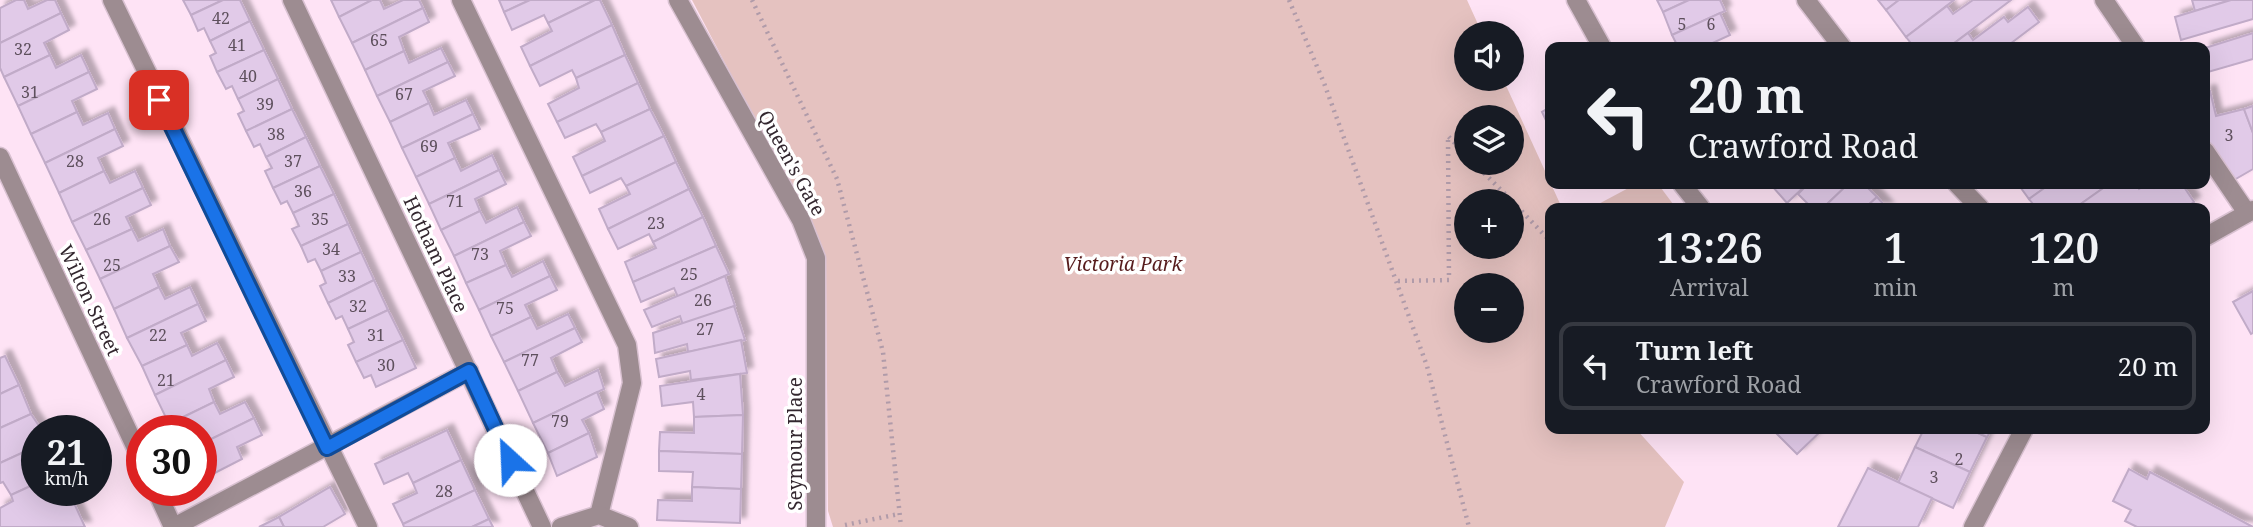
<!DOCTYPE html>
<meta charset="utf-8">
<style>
:root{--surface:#171b24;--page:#242831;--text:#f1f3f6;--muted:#9ea1a6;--line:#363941}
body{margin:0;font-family:"Noto Serif",serif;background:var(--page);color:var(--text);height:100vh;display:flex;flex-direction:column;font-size:26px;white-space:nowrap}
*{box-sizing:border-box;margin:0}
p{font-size:23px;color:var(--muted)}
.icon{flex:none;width:38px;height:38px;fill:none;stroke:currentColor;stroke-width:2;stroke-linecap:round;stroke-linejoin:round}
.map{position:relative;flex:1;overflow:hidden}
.drawer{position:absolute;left:1545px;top:203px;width:665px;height:231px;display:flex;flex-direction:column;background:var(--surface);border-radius:14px;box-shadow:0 7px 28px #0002}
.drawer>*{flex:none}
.guide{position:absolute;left:1545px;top:42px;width:665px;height:147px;border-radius:14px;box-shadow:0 7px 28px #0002;background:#171b24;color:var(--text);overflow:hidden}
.fabs{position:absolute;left:1454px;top:21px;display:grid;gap:14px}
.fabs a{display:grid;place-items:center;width:70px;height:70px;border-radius:50%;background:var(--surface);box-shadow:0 7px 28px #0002;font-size:35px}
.speed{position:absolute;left:21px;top:415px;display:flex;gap:14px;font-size:35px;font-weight:700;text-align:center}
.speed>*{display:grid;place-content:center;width:91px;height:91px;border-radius:50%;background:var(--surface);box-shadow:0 7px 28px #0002;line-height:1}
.speed small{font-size:18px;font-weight:400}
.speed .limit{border:10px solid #d22;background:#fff;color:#111}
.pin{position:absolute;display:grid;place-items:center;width:60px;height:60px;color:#fff;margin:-30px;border-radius:14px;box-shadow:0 4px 10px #0006}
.me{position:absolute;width:77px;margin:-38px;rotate:335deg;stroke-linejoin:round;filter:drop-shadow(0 0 5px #0008)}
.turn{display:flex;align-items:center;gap:24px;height:147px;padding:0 28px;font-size:32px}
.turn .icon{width:91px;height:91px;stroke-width:2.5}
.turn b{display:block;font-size:49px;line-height:60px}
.eta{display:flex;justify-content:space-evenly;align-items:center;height:119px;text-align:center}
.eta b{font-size:42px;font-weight:600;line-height:49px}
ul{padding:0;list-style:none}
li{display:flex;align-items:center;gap:21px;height:88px;margin:0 14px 10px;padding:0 14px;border:4px solid var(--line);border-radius:14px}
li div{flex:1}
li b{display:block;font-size:26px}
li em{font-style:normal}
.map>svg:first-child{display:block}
.green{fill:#e5c2c0;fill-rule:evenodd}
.building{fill:#e1cae8;stroke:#c1abc8;stroke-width:2;filter:url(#shadow)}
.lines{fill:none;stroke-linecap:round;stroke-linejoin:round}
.minor-casing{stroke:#d9c1d1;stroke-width:21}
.path{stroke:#b09ba9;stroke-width:4.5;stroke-dasharray:2 5;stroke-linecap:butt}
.minor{stroke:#9d8c91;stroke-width:18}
.route-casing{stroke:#114b97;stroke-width:18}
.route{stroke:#1a73e8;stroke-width:12}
.labels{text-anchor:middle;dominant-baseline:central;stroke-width:7;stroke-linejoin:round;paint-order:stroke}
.number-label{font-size:16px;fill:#5e505d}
.street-label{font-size:19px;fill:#33272f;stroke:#fff}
.park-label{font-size:19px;font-style:italic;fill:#571c1d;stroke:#fff}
</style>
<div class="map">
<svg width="2253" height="527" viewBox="0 0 2253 527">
<defs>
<filter id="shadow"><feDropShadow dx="6" dy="-6" stdDeviation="2" flood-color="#0004"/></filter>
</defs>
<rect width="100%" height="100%" fill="#fee3f5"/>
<g class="green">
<path d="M692 0H1467L1482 33H1466V79H1503L1562 208H1550V429H1636L1684 482 1665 527H833L828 511 826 256ZM1466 117H1512V163H1466ZM1466 201H1512V247H1466ZM1466 285H1512V331H1466Z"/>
<path d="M1636 184H1658L1676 208H1591Z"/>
</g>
<g class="building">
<path d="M16 0H24L28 9 47 0H55L61 13 0 43V8Z"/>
<path d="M183 0H223L191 15Z"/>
<path d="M223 0H240L250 21 210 41 204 28 198 31 191 15Z"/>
<path d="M331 0H372L339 17Z"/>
<path d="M372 0H380L384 9 403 0H419L423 8 352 43 339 17Z"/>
<path d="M499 0H530L504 12Z"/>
<path d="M530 0H595L548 23 544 15 512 30 504 12Z"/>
<path d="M595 0H600L612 25 530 66 521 47 552 31 548 23Z"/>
<path d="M1657 0H1689L1663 12Z"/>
<path d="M1689 0H1720L1725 11 1672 35 1663 12Z"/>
<path d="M1878 0H1899L1886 10Z"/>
<path d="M1899 0H1954L1906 37 1886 10Z"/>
<path d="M1973 0H2011L1949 47H1914L1906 37 1947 6 1953 14Z"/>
<path d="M2192 0H2231L2195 11Z"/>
<path d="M2231 0H2253V19L2181 40 2175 17Z"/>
<path d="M2028 7 2039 22 2006 47H1949L1968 33 1973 40 2004 17 2008 22Z"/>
<path d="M423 8 429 22 399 37 404 51 365 70 352 43Z"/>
<path d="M61 13 69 30 44 43 50 55 4 77 0 68V43Z"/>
<path d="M1720 13 1730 35 1704 47H1678L1672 35Z"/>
<path d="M250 21 264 50 217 72 210 56 216 53 210 41Z"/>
<path d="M612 25 625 55 576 78 572 70 540 86 530 66Z"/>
<path d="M2253 33V59L2208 72 2205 48Z"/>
<path d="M441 48 448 62 377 96 365 70 404 51 409 63Z"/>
<path d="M264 50 278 79 238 99 232 86 226 89 217 72Z"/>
<path d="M50 55 56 68 81 55 89 72 18 106 4 77Z"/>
<path d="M625 55 638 83 557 122 548 104 579 88 576 78Z"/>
<path d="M448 62 455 76 423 91 429 103 390 122 377 96Z"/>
<path d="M89 72 97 89 72 101 77 112 31 134 18 106Z"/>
<path d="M278 79 292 109 246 131 238 114 244 111 238 99Z"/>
<path d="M638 83 650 109 601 132 596 124 565 138 557 122Z"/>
<path d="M2210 91 2216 116 2244 109 2253 133V169L2234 180 2205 138V92Z"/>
<path d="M466 100 473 114 402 148 390 122 429 103 434 115Z"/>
<path d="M2253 106V133L2244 109Z"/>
<path d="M1550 107V129L1542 112Z"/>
<path d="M292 109 306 137 266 157 260 144 254 147 246 131Z"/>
<path d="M650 109 664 136 582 176 573 157 605 141 601 132Z"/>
<path d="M77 112 83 125 108 113 115 129 45 163 31 134Z"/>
<path d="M473 114 480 129 448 143 455 158 416 177 402 148Z"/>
<path d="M115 129 123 146 98 158 104 171 59 193 45 163Z"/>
<path d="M664 136 676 162 626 186 621 178 590 193 582 176Z"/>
<path d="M306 137 320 166 273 188 265 171 272 168 266 157Z"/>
<path d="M492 155 499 170 429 204 416 177 455 158 461 171Z"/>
<path d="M676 162 689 189 608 229 599 209 630 194 626 186Z"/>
<path d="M320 166 334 194 293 213 287 201 281 204 273 188Z"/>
<path d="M499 170 506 184 475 199 480 211 441 230 429 204Z"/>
<path d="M104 171 110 183 135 171 143 188 72 222 59 193Z"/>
<path d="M1775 184H1807L1787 203 1772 186Z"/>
<path d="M1808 184H1848L1823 208H1812L1798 194Z"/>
<path d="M1848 184H1864L1877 197 1865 208H1823Z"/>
<path d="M2018 184H2050L2029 199Z"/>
<path d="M2050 184H2109L2075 208H2036L2029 199Z"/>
<path d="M2109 184H2135L2139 189 2147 184 2154 188 2161 184H2182L2194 202 2185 208H2075Z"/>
<path d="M143 188 151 205 126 217 132 229 86 250 72 222Z"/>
<path d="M689 189 703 217 653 242 649 234 618 249 608 229Z"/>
<path d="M334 194 348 224 301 246 292 229 299 226 293 213Z"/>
<path d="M1877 197 1887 208H1865Z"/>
<path d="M517 207 524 222 454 256 441 230 480 211 486 223Z"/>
<path d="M703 217 716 246 633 282 625 262 656 248 653 242Z"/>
<path d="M524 222 531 236 500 251 506 265 466 283 454 256Z"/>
<path d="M348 224 361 252 321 271 315 259 308 262 301 246Z"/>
<path d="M132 229 138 241 163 229 170 246 100 279 86 250Z"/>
<path d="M170 246 179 262 153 274 159 287 114 309 100 279Z"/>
<path d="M716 246 729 274 678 297 674 288 641 302 633 282Z"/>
<path d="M361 252 374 280 328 303 320 286 326 283 321 271Z"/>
<path d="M543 261 550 276 479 310 466 283 506 265 512 277Z"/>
<path d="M550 276 557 290 525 305 531 317 491 336 479 310Z"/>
<path d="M725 276 735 306 683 325 680 316 652 327 644 310Z"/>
<path d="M374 280 388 310 348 329 342 316 336 319 328 303Z"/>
<path d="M159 287 165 299 190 287 198 304 127 338 114 309Z"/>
<path d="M2253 291V333L2251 334 2233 302Z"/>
<path d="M198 304 206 321 181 333 187 345 142 366 127 338Z"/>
<path d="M734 306 745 340 688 352 687 344 655 353 653 333Z"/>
<path d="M388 310 403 340 356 362 348 345 354 342 348 329Z"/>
<path d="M568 314 575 328 504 362 491 336 531 317 537 329Z"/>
<path d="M575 328 582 342 551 358 557 372 518 391 504 362Z"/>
<path d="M403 340 416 368 376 387 371 375 364 378 356 362Z"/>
<path d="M741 340 747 373 691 380 690 371 659 377 656 359Z"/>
<path d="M217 343 226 360 155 395 142 366 187 345 192 356Z"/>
<path d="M5 356 19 385 0 394V358Z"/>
<path d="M226 360 234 377 209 389 214 402 169 424 155 395Z"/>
<path d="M598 370 604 389 533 423 518 391 557 372 565 386Z"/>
<path d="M740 374 743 415 694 417 693 402 662 406 660 386Z"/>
<path d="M19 385 31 414 0 428V394Z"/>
<path d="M597 392 604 409 582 420 589 433 548 453 533 423Z"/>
<path d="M214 402 220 414 245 402 254 418 201 444V430H172L169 424Z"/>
<path d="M31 414 41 429 37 430V446L0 463V428Z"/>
<path d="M743 415 742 454 659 451 660 432 694 433V417Z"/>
<path d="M254 418 262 435 237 447 242 459 201 480V444Z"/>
<path d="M1772 429H1823L1797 454Z"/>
<path d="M1924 429H1969L1987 437 1970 472 1915 447Z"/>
<path d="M1969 429H1992L1987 437Z"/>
<path d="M447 430 461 460 413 483 408 473 384 484 375 464Z"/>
<path d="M589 433 597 457 557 476 548 453Z"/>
<path d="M37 446V483L11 495 3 482 0 483V463Z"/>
<path d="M1915 447 1970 472 1953 508 1898 483Z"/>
<path d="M659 451 742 454 741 489 692 487 693 472 659 471Z"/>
<path d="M461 460 475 490 403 524 393 504 417 493 413 483Z"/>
<path d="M1868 468 1932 498 1918 527H1838Z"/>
<path d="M2129 469 2147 479 2150 472 2253 527H2137L2125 521 2131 510 2113 501Z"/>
<path d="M37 483V490H68L85 527H0V508L13 501 11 495Z"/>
<path d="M330 487 345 514 323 527H284L279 517Z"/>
<path d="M692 487 741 489 740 523 657 520 658 500 692 501Z"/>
<path d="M475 490 489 519 472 527H404L403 524Z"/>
<path d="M279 517 284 527H259Z"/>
<path d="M489 519 493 527H472Z"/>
</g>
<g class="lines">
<defs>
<g id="minor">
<path d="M112 0 368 527"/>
<path d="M292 0 542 527"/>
<path d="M461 0 627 345 632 383 599 515"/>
<path d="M678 0 801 220 816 258V527"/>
<path d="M1576 0 1602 47"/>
<path d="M1806 0 1842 47"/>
<path d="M2104 0 2136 47"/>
<path d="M2205 151 2247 213"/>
<path d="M0 157 142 461"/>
<path d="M1682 184 1701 208"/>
<path d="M1957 184 1980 208"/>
<path d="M2205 237 2253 210"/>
<path d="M156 490 173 527"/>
<path d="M174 527 469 371"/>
<path d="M561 527 599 515 629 527"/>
<path d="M1973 527 2024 429"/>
</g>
</defs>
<use href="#minor" class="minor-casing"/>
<g class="path">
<path d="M752 0 837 179 883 352 901 527"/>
<path d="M1289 0 1324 83 1427 366 1469 527"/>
<path d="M1474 163 1512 201"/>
<path d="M1512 201 1550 241"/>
<path d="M1598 208H1609"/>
<path d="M1398 281 1449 280 1448 136 1466 155"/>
<path d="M845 525 899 514"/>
</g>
<use href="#minor" class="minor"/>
</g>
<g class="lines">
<defs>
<path id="route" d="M159 100 327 448 469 371 510 460"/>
</defs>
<use href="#route" class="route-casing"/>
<use href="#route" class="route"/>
</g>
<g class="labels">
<g class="number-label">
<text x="221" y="18">42</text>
<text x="1682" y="24">5</text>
<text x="1711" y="24">6</text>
<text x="379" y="40">65</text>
<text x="237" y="45">41</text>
<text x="23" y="49">32</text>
<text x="248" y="76">40</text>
<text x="30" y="92">31</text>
<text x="404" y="94">67</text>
<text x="265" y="104">39</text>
<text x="276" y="134">38</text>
<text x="2229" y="135">3</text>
<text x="429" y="146">69</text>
<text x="75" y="161">28</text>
<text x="293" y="161">37</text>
<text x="303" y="191">36</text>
<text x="455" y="201">71</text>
<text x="102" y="219">26</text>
<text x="320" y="219">35</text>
<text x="656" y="223">23</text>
<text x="331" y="249">34</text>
<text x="480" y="254">73</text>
<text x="112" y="265">25</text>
<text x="689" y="274">25</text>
<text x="347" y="276">33</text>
<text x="703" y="300">26</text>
<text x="358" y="306">32</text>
<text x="505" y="308">75</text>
<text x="705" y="329">27</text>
<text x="158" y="335">22</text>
<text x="376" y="335">31</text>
<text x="530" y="360">77</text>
<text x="386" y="365">30</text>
<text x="166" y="380">21</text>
<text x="701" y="394">4</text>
<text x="560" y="421">79</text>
<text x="1959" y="459">2</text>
<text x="1934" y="477">3</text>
<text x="444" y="491">28</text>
</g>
<g class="street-label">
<text transform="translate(792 163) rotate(61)">Queen's Gate</text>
<text transform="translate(436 254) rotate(65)">Hotham Place</text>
<text transform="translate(90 300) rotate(65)">Wilton Street</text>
<text transform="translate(795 444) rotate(-90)">Seymour Place</text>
</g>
<g class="park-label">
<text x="1123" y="264">Victoria Park</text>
</g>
</g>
</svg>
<div class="fabs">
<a><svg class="icon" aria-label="sound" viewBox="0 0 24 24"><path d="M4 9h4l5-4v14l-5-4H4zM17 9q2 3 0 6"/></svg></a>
<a><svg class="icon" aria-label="layers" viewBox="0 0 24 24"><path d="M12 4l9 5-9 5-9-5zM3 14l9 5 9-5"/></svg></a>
<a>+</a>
<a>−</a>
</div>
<div class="speed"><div>21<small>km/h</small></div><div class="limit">30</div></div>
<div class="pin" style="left:159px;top:100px;background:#d93025"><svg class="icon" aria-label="arrive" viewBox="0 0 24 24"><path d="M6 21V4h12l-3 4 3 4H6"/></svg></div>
<svg class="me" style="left:510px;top:460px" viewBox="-20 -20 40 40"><circle r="19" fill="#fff"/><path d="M0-13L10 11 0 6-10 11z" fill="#1a73e8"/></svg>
<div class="guide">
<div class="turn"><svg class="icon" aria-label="left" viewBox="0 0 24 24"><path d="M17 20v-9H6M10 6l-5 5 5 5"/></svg><div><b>20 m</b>Crawford Road</div></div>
</div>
<section class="drawer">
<div class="eta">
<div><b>13:26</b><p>Arrival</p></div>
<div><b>1</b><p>min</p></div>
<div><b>120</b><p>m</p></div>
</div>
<ul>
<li><svg class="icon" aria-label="left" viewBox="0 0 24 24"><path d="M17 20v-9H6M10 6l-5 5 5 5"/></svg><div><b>Turn left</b><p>Crawford Road</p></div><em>20 m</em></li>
</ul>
</section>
</div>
